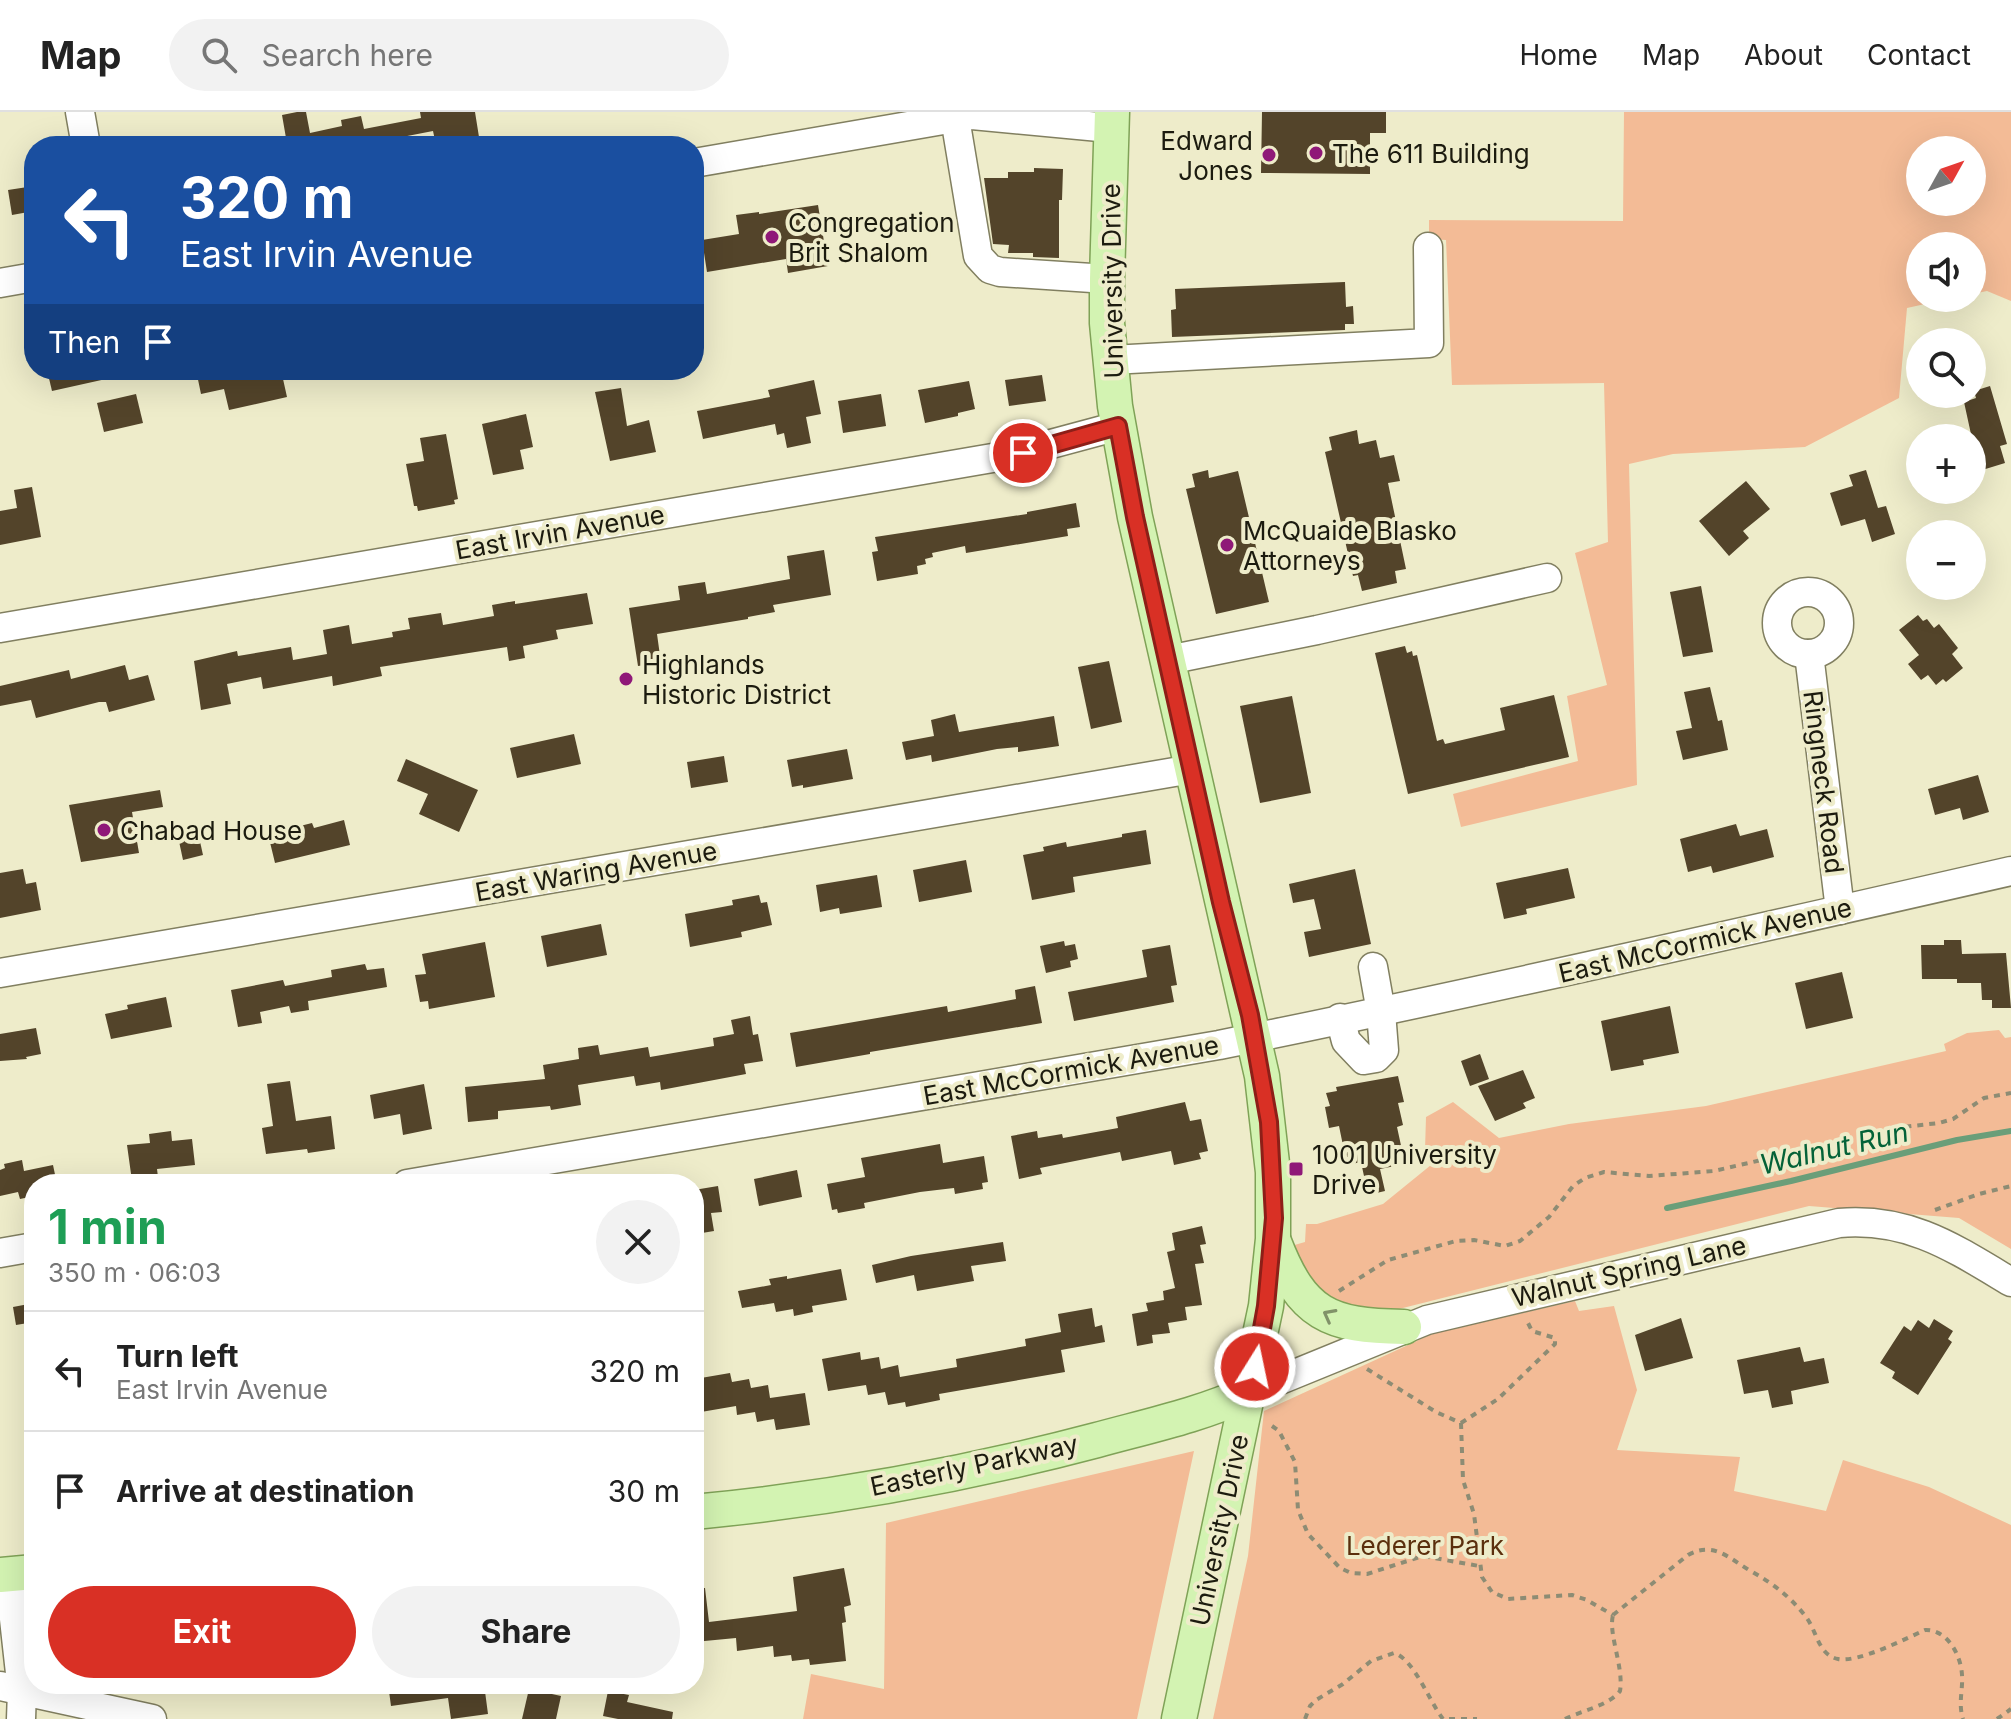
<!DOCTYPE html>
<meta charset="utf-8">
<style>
:root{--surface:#fff;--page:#f2f2f2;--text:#222;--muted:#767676;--line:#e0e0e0;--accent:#d93025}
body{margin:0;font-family:Inter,sans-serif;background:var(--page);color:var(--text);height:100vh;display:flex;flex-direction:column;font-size:30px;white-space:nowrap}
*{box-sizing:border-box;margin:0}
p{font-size:26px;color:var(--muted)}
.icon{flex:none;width:44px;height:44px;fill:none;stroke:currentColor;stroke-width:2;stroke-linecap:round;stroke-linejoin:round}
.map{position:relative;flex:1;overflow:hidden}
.sheet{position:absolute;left:24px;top:1062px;width:680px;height:520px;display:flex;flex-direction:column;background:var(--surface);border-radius:32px;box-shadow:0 8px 32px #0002}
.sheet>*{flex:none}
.banner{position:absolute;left:24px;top:24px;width:680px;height:244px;border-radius:32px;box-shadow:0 8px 32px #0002;background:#1a4fa0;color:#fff;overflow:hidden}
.needle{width:52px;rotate:50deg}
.tools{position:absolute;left:1906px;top:24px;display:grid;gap:16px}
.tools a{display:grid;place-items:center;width:80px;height:80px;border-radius:50%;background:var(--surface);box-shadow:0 8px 32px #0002;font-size:40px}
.pin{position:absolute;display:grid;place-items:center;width:68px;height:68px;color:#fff;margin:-34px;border:4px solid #fff;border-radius:50%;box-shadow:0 2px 8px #0007}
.me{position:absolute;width:88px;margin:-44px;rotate:10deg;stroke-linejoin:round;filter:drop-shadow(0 0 6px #0008)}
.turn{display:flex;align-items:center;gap:28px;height:168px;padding:0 24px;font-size:36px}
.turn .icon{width:104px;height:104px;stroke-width:2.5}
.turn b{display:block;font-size:56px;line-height:68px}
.then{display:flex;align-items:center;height:76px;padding:0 24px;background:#0003;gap:16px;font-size:30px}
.round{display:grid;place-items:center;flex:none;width:84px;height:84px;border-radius:42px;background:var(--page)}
.head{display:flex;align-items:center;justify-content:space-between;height:136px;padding:0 24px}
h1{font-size:48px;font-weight:700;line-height:60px;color:#1e9e55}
.button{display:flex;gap:16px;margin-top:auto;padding:16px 24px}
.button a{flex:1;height:92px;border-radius:48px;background:var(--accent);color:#fff;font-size:32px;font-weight:700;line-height:92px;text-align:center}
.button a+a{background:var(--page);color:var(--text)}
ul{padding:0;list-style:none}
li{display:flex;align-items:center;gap:24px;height:120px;padding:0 24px;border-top:2px solid var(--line)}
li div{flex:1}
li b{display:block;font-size:30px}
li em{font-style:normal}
header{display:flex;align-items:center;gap:48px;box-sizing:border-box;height:112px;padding:0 40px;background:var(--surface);border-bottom:2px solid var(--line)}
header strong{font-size:38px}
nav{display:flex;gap:44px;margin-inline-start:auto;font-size:28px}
.search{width:560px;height:72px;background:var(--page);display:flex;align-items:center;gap:20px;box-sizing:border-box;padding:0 28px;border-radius:44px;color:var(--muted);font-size:30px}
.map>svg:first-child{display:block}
.green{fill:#f3bb96;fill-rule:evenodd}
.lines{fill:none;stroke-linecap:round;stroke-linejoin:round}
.stream{stroke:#6a9e79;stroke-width:6}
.building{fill:#53442a}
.minor-casing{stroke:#817f60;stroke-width:31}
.major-casing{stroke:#7fa257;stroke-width:37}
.path{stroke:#8d8c74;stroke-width:4;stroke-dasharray:6 6;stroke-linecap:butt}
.minor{stroke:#fff;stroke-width:28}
.major{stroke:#d3f3b2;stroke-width:34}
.oneway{stroke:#819269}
.route-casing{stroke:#8d1f18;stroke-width:20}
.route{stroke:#d93025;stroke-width:14}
.poi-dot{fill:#8f1878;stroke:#eeecca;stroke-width:3}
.labels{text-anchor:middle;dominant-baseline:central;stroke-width:8;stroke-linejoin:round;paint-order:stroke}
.poi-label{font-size:26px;fill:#1c1b0f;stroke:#eeecca;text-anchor:start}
.street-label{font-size:26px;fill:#1c1b0f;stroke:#eeecca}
.park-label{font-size:26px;fill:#5b2f0d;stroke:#eeecca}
.water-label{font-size:28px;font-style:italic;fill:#046238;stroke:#eeecca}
</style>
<header>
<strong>Map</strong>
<div class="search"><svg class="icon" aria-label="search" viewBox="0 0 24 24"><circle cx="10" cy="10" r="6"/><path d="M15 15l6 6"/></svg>Search here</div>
<nav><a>Home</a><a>Map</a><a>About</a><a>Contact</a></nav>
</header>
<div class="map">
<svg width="2011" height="1607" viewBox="0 0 2011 1607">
<rect width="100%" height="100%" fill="#eeecca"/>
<g class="green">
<path d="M1624 0H2011V189L1987 179 1972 182V134H1920V186H1952L1907 196 1899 286 1805 335 1673 342 1629 352 1637 673 1461 715 1453 682 1578 649 1567 584 1607 573 1575 441 1608 430 1604 271 1452 273 1446 128 1429 127V108L1623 109ZM1920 38H1972V90H1920Z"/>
<path d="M1999 918 2005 926 2011 925V1137L1959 1106 1809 1094 1379 1202 1318 1189 1291 1134 1305 1130 1306 1112H1317L1383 1092 1431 1053 1425 1038 1426 1005 1453 990 1499 1026 1569 1012 1706 994 1946 939 1944 932 1967 921Z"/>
<path d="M1575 1189 1579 1199 1614 1194 1637 1278 1617 1338 1740 1345 1734 1379 1826 1399 1843 1348 1929 1375 2011 1413V1607H1213L1248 1444 1264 1299 1432 1222Z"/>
<path d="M1194 1339 1137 1607H803L811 1562 884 1577 886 1411Z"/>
</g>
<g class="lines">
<path class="stream" d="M1667 1096 1791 1069 1957 1028 2011 1019"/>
</g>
<g class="building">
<path d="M297 0H306L310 21 342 14 341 8 361 4 364 17 421 6 420 0H475L479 25 436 33 433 19 397 26 399 34H284L283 26H286L282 3Z"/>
<path d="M1262 0H1386V21H1370V62L1261 61Z"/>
<path d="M1034 56 1063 57 1062 88H1059V146L1033 145V141H1008L1009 133 993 132 984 66H1008V60H1034Z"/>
<path d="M34 74V99L12 103 8 78Z"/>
<path d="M818 93 828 154 788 161 786 147 707 160 702 128 739 122 736 103 759 100V102Z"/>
<path d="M1345 170 1346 195 1353 194 1354 212H1345V218L1172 225 1171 198 1176 197 1175 177Z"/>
<path d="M47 258H115V265L52 279Z"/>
<path d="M196 258H281L287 285 229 298 224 277 201 282Z"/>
<path d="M1042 263 1046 289 1009 294 1005 268Z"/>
<path d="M814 268 821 302 806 305 811 331 787 336 784 321 777 323 775 312 703 327 697 299 770 285 768 278Z"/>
<path d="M969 269 975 297 958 301V304L925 311 918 278Z"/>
<path d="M1990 274 2007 332 2000 334 2005 351 1979 359 1964 290 1976 286 1974 279Z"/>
<path d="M621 276 627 314 649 308 656 340 610 349 595 280Z"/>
<path d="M136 282 143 311 104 320 97 291Z"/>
<path d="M881 282 886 314 843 321 838 289Z"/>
<path d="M526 302 533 335 520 338 524 357 493 363 482 312Z"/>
<path d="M1357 318 1359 332 1376 328 1380 346 1394 343 1400 369 1388 371 1406 457 1395 459 1397 471 1362 479 1358 463 1353 464 1325 340 1332 338 1329 325Z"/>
<path d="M446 322 458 387 454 388 455 392 418 399 417 394H414L406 352 424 349 420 326Z"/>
<path d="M1208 358 1209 366 1238 359 1269 490 1216 502 1186 377 1195 375 1192 362Z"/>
<path d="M1866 358 1878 396 1886 394 1895 422 1872 430 1865 407 1841 414 1830 381 1853 374 1849 363Z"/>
<path d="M1746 369 1770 397 1743 419 1749 426 1729 444 1699 409Z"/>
<path d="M32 375 41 425 0 433V399L17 396 14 378Z"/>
<path d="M1076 391 1080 415 1067 417 1068 424 966 441 965 434 932 441 933 445 925 447 926 452 917 454 918 462 877 469 872 440 878 439 875 425 1027 402V400Z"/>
<path d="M824 438 831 483 773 493 775 500 748 505V507L657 522 661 551 638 554 629 496 680 488 678 474 705 470 707 482 790 467 787 444Z"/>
<path d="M1701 474 1713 540 1683 545 1670 480Z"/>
<path d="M587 481 593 512 556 518 558 527 523 534 525 546 509 549 507 535 380 555 382 564 333 574 332 564 263 577 261 565 227 572 231 592 201 598 194 549 237 539 238 544 291 535 293 548 327 542 323 518 349 513 352 532 393 525 392 520 410 517 408 506 441 501 443 513 494 504 492 493 515 489V492Z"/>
<path d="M1918 503 1923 509 1927 507 1934 516 1939 512 1958 536 1952 542 1963 556 1946 570 1943 567 1936 573 1928 563 1921 568 1908 552 1919 543 1899 518Z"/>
<path d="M1405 534 1407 541 1412 539 1413 544 1417 543 1437 629 1443 627 1445 632 1505 618 1500 596 1554 583 1569 645 1408 682 1375 541Z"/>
<path d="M1109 549 1122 610 1091 617 1078 555Z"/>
<path d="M125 553 129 568 148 563 155 588 109 600 106 590H99L36 606 31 588 0 594V574L69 558 71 567Z"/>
<path d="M1710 575 1718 609 1722 608 1728 638 1683 648 1676 619 1692 616 1684 580Z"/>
<path d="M1292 584 1311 681 1260 691 1240 594Z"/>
<path d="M955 602 959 620 1054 604 1059 634 1018 640V635L997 637 932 650 931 643 906 648 902 630 934 624 931 608Z"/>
<path d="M574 622 581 652 517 666 510 636Z"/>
<path d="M847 637 853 667 803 676V673L792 675 787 648Z"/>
<path d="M724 644 728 670 691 676 687 650Z"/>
<path d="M406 647 478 678 459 720 419 702 428 682 397 669Z"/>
<path d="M1978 663 1989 700 1963 708 1960 696 1935 703 1928 677Z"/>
<path d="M160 678 163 695 132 700 139 741 81 750 69 693Z"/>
<path d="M344 708 350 733 275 751 268 722 312 711 314 716Z"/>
<path d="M1736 712 1740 724 1767 717 1774 745 1713 761 1711 754 1688 760 1680 727Z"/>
<path d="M197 716 203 743 183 748 177 720Z"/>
<path d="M1146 718 1151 752 1073 765 1075 780 1032 788 1023 743 1044 739 1043 735 1066 730 1067 735 1122 725V722Z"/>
<path d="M966 748 972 780 919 790 913 758Z"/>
<path d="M1568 756 1575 786 1526 797 1527 802 1504 807 1496 771Z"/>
<path d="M23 757 26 772 36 770 41 798 0 806V761Z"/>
<path d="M1355 757 1371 832 1309 845 1304 820 1321 817 1314 787 1293 791 1289 772Z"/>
<path d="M877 763 882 795 840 802 839 796 820 800 816 773Z"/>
<path d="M759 783 761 791 767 790 772 813 741 820 742 825 690 835 685 802 733 793 732 788Z"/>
<path d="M601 812 607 843 547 855 541 824Z"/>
<path d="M1944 828H1961L1962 842 2006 841 2011 896H1992V888H1982L1981 871H1957V867H1922L1921 833H1944Z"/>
<path d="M1064 829 1065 834 1075 832 1078 847 1070 849 1071 855 1046 861 1040 834Z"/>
<path d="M485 830 495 885 429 897 428 889 420 890 415 863 426 862 422 842Z"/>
<path d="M1170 833 1177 873 1171 874 1174 890 1074 909 1068 880 1147 865 1142 838Z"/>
<path d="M365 852 367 858 384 856 387 875 308 889 309 898 291 901 289 894 260 900 262 911 238 915 231 878 283 868 285 874 332 865 331 858Z"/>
<path d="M1842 860 1853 906 1806 917 1795 871Z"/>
<path d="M1035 874 1042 911 870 940V942L796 955 790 921 947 894 948 900 1016 887 1015 878Z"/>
<path d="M166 885 172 915 111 927 105 902 128 897 127 893Z"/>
<path d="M1670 894 1679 941 1643 948 1644 953 1611 959 1601 909Z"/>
<path d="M750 904 753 923 758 922 763 949 744 952 746 962 661 978 660 970 636 974 634 964 578 973 581 993 551 998 550 994 498 999V1007L468 1010 465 975 545 967 543 953 579 947 578 936 598 933 600 943 648 935 650 945 714 934 713 926 734 922 731 908Z"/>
<path d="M36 916 41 942 26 945 27 947 0 949V922Z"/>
<path d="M1480 942 1489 967 1470 974 1461 949Z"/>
<path d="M1523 958 1535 986 1523 991 1526 996 1495 1009 1478 974Z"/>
<path d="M1398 964 1404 990 1398 991 1403 1013 1397 1015 1405 1052 1380 1057 1385 1079 1368 1083 1361 1050 1347 1053 1339 1014 1329 1016 1325 995 1330 994 1326 981 1337 979 1336 975Z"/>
<path d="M290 969 296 1009 331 1004 335 1037 308 1041 307 1037 266 1042 262 1016 273 1014 267 972Z"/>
<path d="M424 972 432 1017 403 1023 400 1002 374 1007 370 983Z"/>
<path d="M1185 990 1190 1009 1201 1007 1208 1039 1199 1041 1201 1047 1174 1053 1171 1039 1122 1049 1120 1040 1040 1056 1042 1062 1019 1067 1011 1024 1037 1019 1038 1026 1062 1022 1063 1026 1118 1016 1116 1005Z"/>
<path d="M171 1019 172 1029 192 1027 195 1053 157 1057 158 1065 132 1069 127 1033 150 1031 149 1022Z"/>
<path d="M940 1032 943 1051 984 1044 988 1070 982 1071 983 1077 955 1082 954 1076 920 1080 864 1091 865 1096 838 1101 837 1097 832 1098 827 1072 865 1065 861 1046Z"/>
<path d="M22 1048 24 1059 53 1053 57 1072H34V1084L20 1087 18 1080 0 1084V1058L5 1056 4 1052Z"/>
<path d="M797 1058 802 1085 759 1094 754 1067Z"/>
<path d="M718 1074 722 1100 711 1101 714 1119 696 1122 694 1078Z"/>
<path d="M1202 1114 1206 1132 1200 1133 1204 1151 1195 1152 1202 1193 1185 1195 1187 1208 1168 1211 1170 1221 1152 1223 1153 1231 1137 1234 1132 1202 1148 1199 1146 1191 1164 1188 1163 1179 1175 1176 1167 1140 1175 1138 1172 1121Z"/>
<path d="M1003 1130 1006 1149 971 1154 974 1169 917 1179 914 1163 876 1171 872 1153 911 1144Z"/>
<path d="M841 1157 847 1188 812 1194 813 1200 794 1204 793 1197 776 1200 774 1191 742 1196 738 1179 771 1173 769 1167 787 1164V1167Z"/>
<path d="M34 1191V1210L16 1213 13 1195Z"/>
<path d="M1092 1196 1095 1215 1102 1213 1105 1230 1061 1238 1065 1260 939 1282 940 1288 906 1295 905 1290 888 1293 885 1280 868 1283 866 1273 828 1279 822 1247 860 1240 861 1248 879 1245 881 1257 898 1253 900 1265 957 1255 956 1247 1026 1234 1025 1227 1061 1220 1058 1202Z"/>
<path d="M1681 1206 1693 1246 1645 1259 1635 1223Z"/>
<path d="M1934 1207 1953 1219 1948 1227 1952 1230 1918 1283 1892 1266 1895 1260 1880 1251 1904 1214 1911 1219 1918 1208 1929 1216Z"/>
<path d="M1800 1235 1804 1250 1824 1246 1829 1271 1791 1279 1793 1292 1772 1296 1768 1278 1744 1282 1737 1248Z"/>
<path d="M730 1261 732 1270 749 1267 751 1276 768 1273 770 1286 805 1281 810 1313 776 1318 774 1307 757 1310 755 1300 737 1303 736 1294 701 1300 695 1267Z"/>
<path d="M844 1456 851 1493 844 1495 846 1510 842 1511 846 1549 810 1553 809 1547 792 1549 791 1543 774 1545 773 1534 737 1539 736 1526 694 1530V1476H705L709 1510 797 1499 793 1465Z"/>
<path d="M388 1572H484L488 1602 451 1607 448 1586 391 1594Z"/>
<path d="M529 1577 561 1584 556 1607H522Z"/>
<path d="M608 1579 629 1583 627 1590 673 1600 672 1607H618L603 1604Z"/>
</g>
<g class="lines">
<defs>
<g id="minor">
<path d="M80 0 86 34"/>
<path d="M955 6 978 144 990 157 1000 160 1107 167"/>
<path d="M694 51 972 3 1110 16"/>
<path d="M0 171 34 165"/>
<path d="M1111 248 1429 231 1428 135"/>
<circle cx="1808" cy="511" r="31"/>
<path d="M0 516 1010 343 1118 314"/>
<path d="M1809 542 1840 798"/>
<path d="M1168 548 1317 518 1547 466"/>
<path d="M0 861 1192 657"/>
<path d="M1340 906 1346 929 1364 948 1376 946 1384 938 1381 900 1373 855"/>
<path d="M407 1072 1219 933C1484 879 1748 819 2011 759"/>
<path d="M0 1141 34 1135"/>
<path d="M1248 1281 1427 1208 1839 1111C1909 1105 1954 1136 2011 1170"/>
<path d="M9 1462 22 1579 21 1607"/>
<path d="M0 1574 152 1607"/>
</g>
<g id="major">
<path d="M1112 0 1107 167V211L1115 294 1135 405 1262 964 1273 1060V1127L1266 1194 1179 1607"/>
<path d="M1274 1130C1302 1203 1329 1214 1404 1215"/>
<path d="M694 1400C829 1387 965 1363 1097 1328 1148 1314 1200 1303 1248 1281"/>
<path d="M0 1463 34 1460"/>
</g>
</defs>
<use href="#minor" class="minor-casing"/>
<use href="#major" class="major-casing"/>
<g class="path">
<path d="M1935 1098 1979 1082 2011 1074"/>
<path d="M1339 1179 1388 1148 1456 1129 1474 1128 1505 1134 1520 1129 1549 1105 1573 1074 1585 1066 1604 1060 1649 1064 1714 1059 1903 1015 1939 1011 1953 1007 1984 986 2011 981"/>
<path d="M1367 1257 1436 1300 1461 1311"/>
<path d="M1461 1311 1463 1368 1474 1402 1482 1465 1492 1480 1508 1487 1572 1483 1587 1488 1613 1503"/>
<path d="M1461 1311 1498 1287 1555 1232V1226L1532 1219 1527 1209"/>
<path d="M1272 1314 1279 1319 1295 1350 1298 1398 1308 1422 1340 1456 1351 1461 1367 1462 1423 1444 1479 1454"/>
<path d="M1613 1503 1688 1443C1713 1429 1729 1446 1749 1458 1772 1471 1790 1484 1806 1505 1817 1519 1818 1543 1838 1547 1858 1551 1905 1527 1925 1518 1947 1517 1961 1543 1962 1563 1963 1579 1958 1591 1963 1607"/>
<path d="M1305 1607 1310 1594 1316 1588 1343 1572 1371 1549 1394 1541C1414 1547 1429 1589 1443 1607"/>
<path d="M1449 1607H1477"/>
<path d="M1565 1607C1581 1599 1610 1593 1620 1579 1624 1555 1608 1522 1613 1503"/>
<path d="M1997 1607 2011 1597"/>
</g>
<use href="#minor" class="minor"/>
<use href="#major" class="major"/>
</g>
<defs><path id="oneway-chevron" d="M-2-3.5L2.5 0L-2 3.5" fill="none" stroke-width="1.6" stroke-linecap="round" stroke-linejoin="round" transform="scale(2)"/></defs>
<use class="oneway" href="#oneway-chevron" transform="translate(1329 1203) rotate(-152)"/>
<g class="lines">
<defs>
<path id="route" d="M1023 341 1118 314 1135 405 1221 790 1250 903 1269 1010 1274 1106 1266 1194 1255 1255"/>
</defs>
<use href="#route" class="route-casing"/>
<use href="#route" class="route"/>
</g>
<g class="poi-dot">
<circle cx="1316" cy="41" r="8"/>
<circle cx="1269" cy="43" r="8"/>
<circle cx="772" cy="125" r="8"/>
<circle cx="1227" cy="433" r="8"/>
<circle cx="626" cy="567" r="8"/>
<circle cx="104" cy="718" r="8"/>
<rect x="1288" y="1049" width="16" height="16" rx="4"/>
</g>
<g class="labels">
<g class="poi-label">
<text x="1253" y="28" text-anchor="end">Edward<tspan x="1253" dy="30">Jones</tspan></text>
<text x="1332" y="41">The 611 Building</text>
<text x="788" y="110">Congregation<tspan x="788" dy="30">Brit Shalom</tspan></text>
<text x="1243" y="418">McQuaide Blasko<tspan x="1243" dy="30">Attorneys</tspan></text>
<text x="642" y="552">Highlands<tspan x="642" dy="30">Historic District</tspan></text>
<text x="120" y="718">Chabad House</text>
<text x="1312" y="1042">1001 University<tspan x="1312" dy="30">Drive</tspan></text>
</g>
<g class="street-label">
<text transform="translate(1112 169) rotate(-91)">University Drive</text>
<text transform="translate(560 420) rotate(-10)">East Irvin Avenue</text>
<text transform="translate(1824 670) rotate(83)">Ringneck Road</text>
<text transform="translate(596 759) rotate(-10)">East Waring Avenue</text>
<text transform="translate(1705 828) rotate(-13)">East McCormick Avenue</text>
<text transform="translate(1071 958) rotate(-10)">East McCormick Avenue</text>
<text transform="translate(1629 1159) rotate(-13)">Walnut Spring Lane</text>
<text transform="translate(974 1353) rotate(-12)">Easterly Parkway</text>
<text transform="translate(1219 1418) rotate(-78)">University Drive</text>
</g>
<g class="park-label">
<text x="1425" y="1433">Lederer Park</text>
</g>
<g class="water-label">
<text transform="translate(1834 1036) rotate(-13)">Walnut Run</text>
</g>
</g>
</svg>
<div class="tools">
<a><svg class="needle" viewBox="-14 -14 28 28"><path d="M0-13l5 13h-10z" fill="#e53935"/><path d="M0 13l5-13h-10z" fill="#767676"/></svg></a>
<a><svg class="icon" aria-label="sound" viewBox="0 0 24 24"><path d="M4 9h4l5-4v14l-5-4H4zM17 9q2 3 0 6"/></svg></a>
<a><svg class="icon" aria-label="search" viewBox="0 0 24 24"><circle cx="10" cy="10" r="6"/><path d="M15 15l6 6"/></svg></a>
<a>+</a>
<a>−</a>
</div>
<div class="pin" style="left:1023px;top:341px;background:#d93025"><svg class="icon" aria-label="arrive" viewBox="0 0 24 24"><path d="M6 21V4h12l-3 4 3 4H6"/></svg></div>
<svg class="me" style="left:1255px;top:1255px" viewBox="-20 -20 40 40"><circle r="17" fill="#d93025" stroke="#fff" stroke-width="3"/><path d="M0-11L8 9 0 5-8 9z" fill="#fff"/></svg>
<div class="banner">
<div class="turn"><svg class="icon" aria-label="left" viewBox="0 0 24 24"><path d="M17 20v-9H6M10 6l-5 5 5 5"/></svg><div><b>320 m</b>East Irvin Avenue</div></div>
<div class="then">Then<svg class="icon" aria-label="arrive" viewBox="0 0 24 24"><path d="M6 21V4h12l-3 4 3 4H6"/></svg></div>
</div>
<section class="sheet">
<div class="head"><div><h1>1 min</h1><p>350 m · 06:03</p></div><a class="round"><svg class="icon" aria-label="close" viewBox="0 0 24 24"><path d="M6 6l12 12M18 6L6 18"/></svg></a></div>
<ul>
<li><svg class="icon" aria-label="left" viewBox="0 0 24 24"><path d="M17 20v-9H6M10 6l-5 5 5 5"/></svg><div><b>Turn left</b><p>East Irvin Avenue</p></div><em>320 m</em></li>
<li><svg class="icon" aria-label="arrive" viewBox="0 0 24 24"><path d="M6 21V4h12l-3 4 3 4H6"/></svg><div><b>Arrive at destination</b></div><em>30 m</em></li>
</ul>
<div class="button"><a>Exit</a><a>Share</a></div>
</section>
</div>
